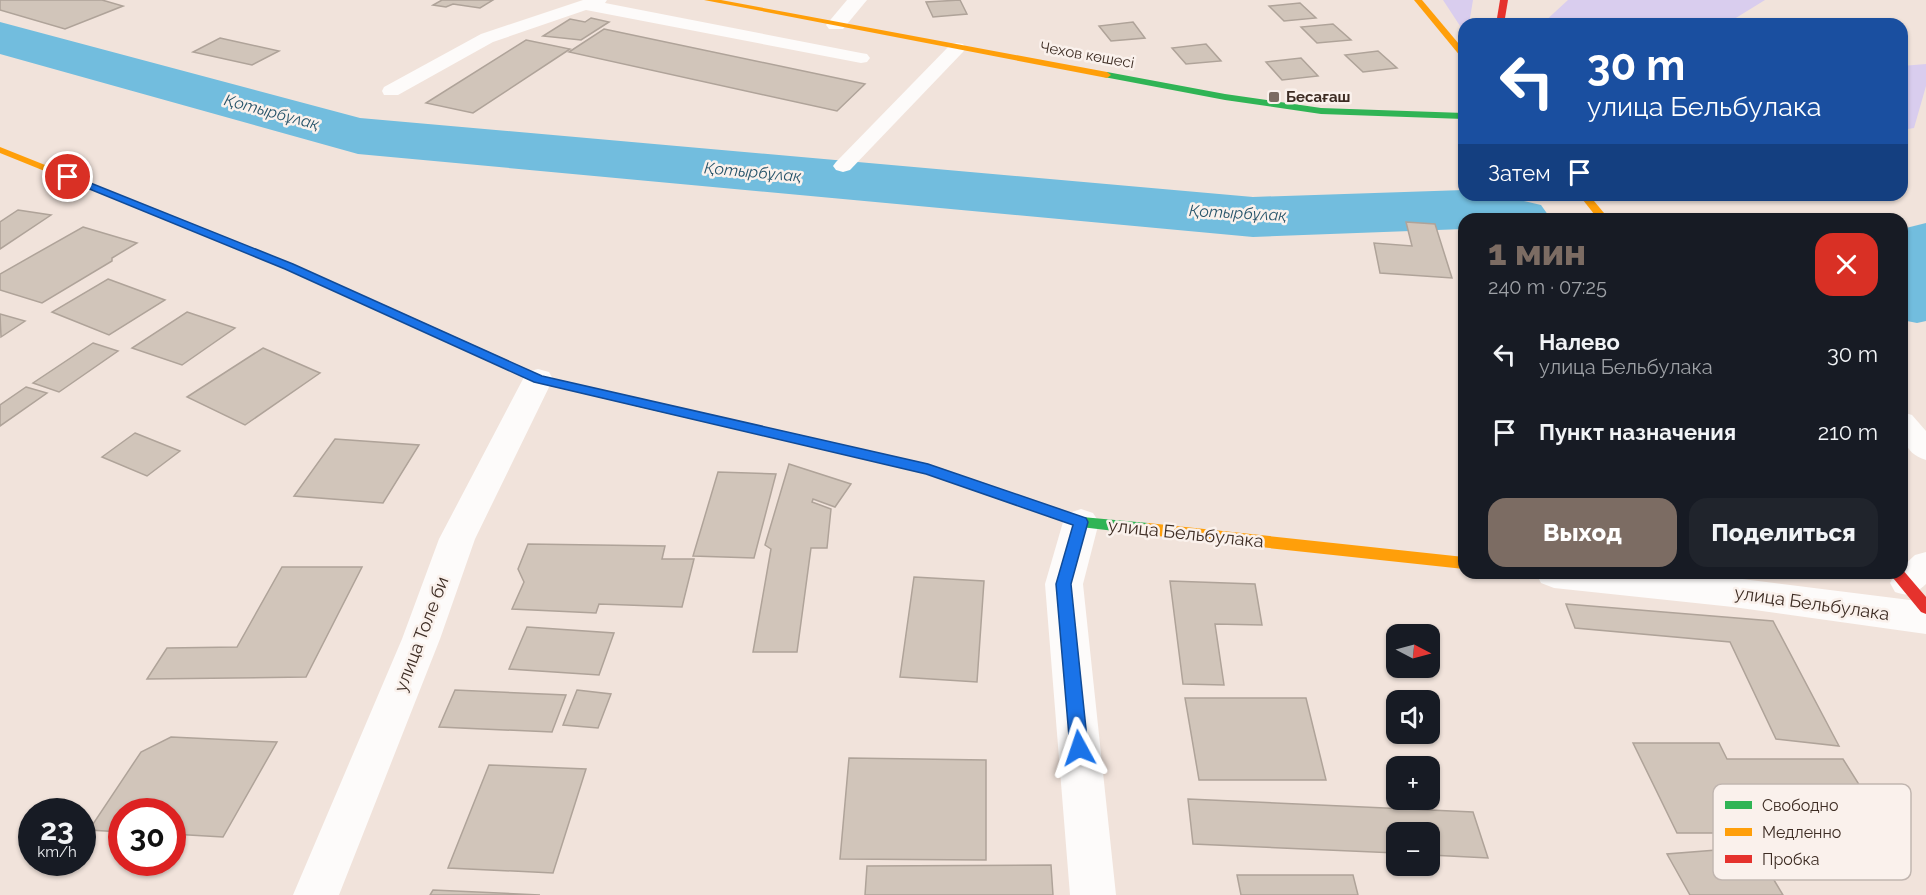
<!DOCTYPE html>
<html lang="ru">
<meta charset="utf-8">
<style>
:root{--surface:#171b24;--page:#20242c;--text:#f1f3f6;--muted:#9ea1a6;--accent:#7c6c63}
body{margin:0;font-family:Raleway,sans-serif;background:var(--page);color:var(--text);height:100vh;display:flex;flex-direction:column;font-size:22px;white-space:nowrap}
*{box-sizing:border-box;margin:0}
p{font-size:20px;color:var(--muted)}
.icon{flex:none;width:33px;height:33px;fill:none;stroke:currentColor;stroke-width:2;stroke-linecap:round;stroke-linejoin:round}
.map{position:relative;flex:1;overflow:hidden}
.side{position:absolute;left:1458px;top:213px;width:450px;height:366px;display:flex;flex-direction:column;background:var(--surface);border-radius:18px;box-shadow:0 2px 4px #0004}
.side>*{flex:none}
.banner{position:absolute;left:1458px;top:18px;width:450px;height:183px;border-radius:18px;box-shadow:0 2px 4px #0004;background:#1a4fa0;color:#fff;overflow:hidden}
.needle{width:39px;rotate:96deg}
.buttons{position:absolute;left:1386px;top:624px;display:grid;gap:12px}
.buttons a{display:grid;place-items:center;width:54px;height:54px;border-radius:12px;background:var(--surface);box-shadow:0 2px 4px #0004;font-size:30px}
.speed{position:absolute;left:18px;top:798px;display:flex;gap:12px;font-size:30px;font-weight:700;text-align:center}
.speed>*{display:grid;place-content:center;width:78px;height:78px;border-radius:50%;background:var(--surface);box-shadow:0 2px 4px #0004;line-height:1}
.speed small{font-size:15px;font-weight:400}
.speed .limit{border:9px solid #d22;background:#fff;color:#111}
.pin{position:absolute;display:grid;place-items:center;width:51px;height:51px;color:#fff;margin:-26px;border:3px solid #fff;border-radius:50%;box-shadow:0 2px 6px #0007}
.me{position:absolute;width:66px;margin:-33px;rotate:355deg;stroke-linejoin:round;filter:drop-shadow(0 0 4px #0008)}
.turn{display:flex;align-items:center;gap:21px;height:126px;padding:0 30px;font-size:27px}
.turn .icon{width:78px;height:78px;stroke-width:2.5}
.turn b{display:block;font-size:42px;line-height:51px}
.then{display:flex;align-items:center;height:57px;padding:0 30px;background:#0003;gap:12px;font-size:22px}
.round{display:grid;place-items:center;flex:none;width:63px;height:63px;border-radius:18px;background:var(--page)}
.overview{display:flex;align-items:center;justify-content:space-between;height:102px;padding:0 30px}
h1{font-size:36px;font-weight:800;line-height:45px;color:var(--accent)}
.cta{display:flex;gap:12px;margin-top:auto;padding:12px 30px}
.cta a{flex:1;height:69px;border-radius:18px;background:var(--accent);color:#fff;font-size:24px;font-weight:800;line-height:69px;text-align:center}
.cta a+a{background:var(--page);color:var(--text)}
ul{padding:0;list-style:none}
li{display:flex;align-items:center;gap:18px;height:78px;padding:0 30px}
li div{flex:1}
li b{display:block;font-size:22px}
li em{font-style:normal}
.map>svg:first-child{display:block}
.green{fill:#d9cdee}
.lines{fill:none;stroke-linecap:round;stroke-linejoin:round}
.river{fill:#72bdde;fill-rule:evenodd}
.building{fill:#d1c5ba;stroke:#afa399;stroke-width:1.5}
.lane{fill:#fdfbfa;fill-rule:evenodd}
.street{fill:#fdfbfa;fill-rule:evenodd}
.fast{fill:#30b455;fill-rule:evenodd}
.slow{fill:#ff9f0a;fill-rule:evenodd}
.jam{fill:#e5322d;fill-rule:evenodd}
.route{fill:#1a73e8;stroke:#114b97;stroke-width:1.5}
.poi-dot{fill:#7c6c63;stroke:#faf1ec;stroke-width:2}
.labels{text-anchor:middle;dominant-baseline:central;stroke-width:5;stroke-linejoin:round;paint-order:stroke}
.far-street-label{font-size:15px;fill:#3d2c23;stroke:#faf1ec}
.far-poi-label{font-size:15px;font-weight:bold;fill:#3d2c23;stroke:#faf1ec;text-anchor:start}
.far-water-label{font-size:16px;font-style:italic;fill:#265369;stroke:#faf1ec}
.street-label{font-size:18px;fill:#3d2c23;stroke:#faf1ec}
.key{fill:#faf1ec;stroke:#c1b6b0;stroke-width:1.5}
.key-label{font-size:16px;fill:#3d2c23}
</style>
<div class="map">
<svg width="1926" height="895" viewBox="0 0 1926 895">
<rect width="100%" height="100%" fill="#f1e3db"/>
<g class="green">
<path d="M1443 0H1473L1469 24H1464V32Z"/>
<path d="M1568 0H1765L1726 24H1542Z"/>
<path d="M1926 64V86L1914 128 1902 130V66Z"/>
</g>
<g class="lines">
<g class="river">
<path d="M0 22 360 118 1253 197 1464 190V195H1498L1541 205 1551 219H1464V229L1253 237 358 154 0 54Z"/>
<path d="M1926 223V321L1917 323 1902 320V229Z"/>
</g>
</g>
<g class="building">
<path d="M0 0H102L123 6 65 29 0 10Z"/>
<path d="M442 0H493L480 8 453 4 446 7 433 5Z"/>
<path d="M960 0 967 14 933 17 926 2Z"/>
<path d="M1300 3 1316 18 1284 21 1269 6Z"/>
<path d="M591 18 609 22 581 40 543 36 570 19 585 22Z"/>
<path d="M1133 22 1145 38 1111 41 1099 26Z"/>
<path d="M1333 24 1351 40 1317 43 1301 27Z"/>
<path d="M604 29 865 84 837 111 569 52Z"/>
<path d="M220 38 279 51 252 65 193 52Z"/>
<path d="M526 40 570 49 473 113 426 103Z"/>
<path d="M1206 44 1221 61 1186 64 1172 48Z"/>
<path d="M1378 51 1397 68 1363 72 1345 55Z"/>
<path d="M1301 58 1318 76 1282 80 1266 62Z"/>
<path d="M18 210 51 215 0 249V222Z"/>
<path d="M1406 222 1435 224 1452 278 1380 273 1374 243 1412 246Z"/>
<path d="M83 227 137 243 112 258V261L42 303 0 290V274Z"/>
<path d="M108 279 165 300 109 335 52 312Z"/>
<path d="M187 312 235 328 182 365 132 348Z"/>
<path d="M0 314 25 321 1 337Z"/>
<path d="M93 343 118 351 59 392 33 383Z"/>
<path d="M263 348 320 373 245 425 187 397Z"/>
<path d="M26 387 47 393 0 426V405Z"/>
<path d="M135 433 180 451 147 476 102 457Z"/>
<path d="M335 439 419 445 383 503 294 496Z"/>
<path d="M789 464 851 484 835 507 813 499 812 502 831 509 827 548H811L797 652H753L771 549 765 545Z"/>
<path d="M718 472 776 474 754 558 693 556Z"/>
<path d="M528 544 665 546 662 559H694L682 607 599 604 596 613 512 609 524 582 518 569Z"/>
<path d="M282 567H362L306 677 147 679 167 648 237 647Z"/>
<path d="M914 577 984 581 977 682 900 677Z"/>
<path d="M1170 581 1255 584 1262 625 1215 624 1224 685 1183 684Z"/>
<path d="M1566 604 1773 621 1839 746 1776 739 1730 642 1575 628Z"/>
<path d="M527 627 614 633 599 675 509 669Z"/>
<path d="M455 690 566 695 552 732 439 727Z"/>
<path d="M577 690 611 694 598 728 563 725Z"/>
<path d="M1185 698H1306L1326 780H1199Z"/>
<path d="M171 737 277 742 223 837 172 834V812H122V832L89 830 141 752Z"/>
<path d="M1633 743H1719L1727 759H1843L1900 850 1754 847 1744 833H1677Z"/>
<path d="M849 758 986 760V860L840 859Z"/>
<path d="M489 765 586 769 553 873 448 868Z"/>
<path d="M1188 799 1473 812 1488 858 1430 855V832H1396V853L1193 844Z"/>
<path d="M1754 847 1783 895H1690L1667 854Z"/>
<path d="M1051 865 1053 895H865L867 866Z"/>
<path d="M1237 875H1353L1358 895H1241Z"/>
<path d="M433 890 540 895H430Z"/>
</g>
<g class="lines">
<g class="lane">
<path d="M583 0H607L605 3 861 53 867 54 870 58 867 62 861 63 586 10 493 42 398 95H384L382 91 384 87 481 34Z"/>
<path d="M957 43 963 44 966 48 963 52 850 170 843 172 836 170 833 166 836 162 951 44Z"/>
<path d="M1902 412 1912 415 1926 431V460C1902 453 1902 434 1902 412Z"/>
<path d="M1926 552V584C1915 594 1909 597 1895 592L1890 583 1895 574 1902 573V567L1915 555Z"/>
</g>
<g class="street">
<path d="M847 0H867L843 29H829L826 25Z"/>
<path d="M538 369 549 372 553 379 475 539 440 639 339 895H293L402 639 439 539 523 379 527 372Z"/>
<path d="M1081 509 1093 513 1099 522 1083 584 1116 895H1070L1045 584 1063 522 1069 513Z"/>
<path d="M1536 573H1695L1926 602V634L1733 607 1554 588 1541 583Z"/>
</g>
<g class="fast">
<path d="M1107 72 1225 94 1321 108 1464 113V119L1321 114 1225 100 1104 77 1103 75Z"/>
<path d="M640 399 928 464 1082 517 1148 523 1153 525 1155 529 1153 533 1148 535 1081 527 926 473 635 406 634 403 635 400Z"/>
</g>
<g class="slow">
<path d="M704 0H721L1107 72 1111 75 1107 78Z"/>
<path d="M1414 0H1422L1464 50V58L1461 57Z"/>
<path d="M0 147 293 264 386 307 380 311 376 310 285 268 0 153Z"/>
<path d="M1579 195H1589L1609 219H1598Z"/>
<path d="M1148 523 1464 557V569L1148 535 1143 533 1141 529 1143 525Z"/>
</g>
<g class="jam">
<path d="M1500 0H1508L1504 24H1496Z"/>
<path d="M380 303 542 376 640 399 646 403 640 407 534 382 376 310 374 307 376 304Z"/>
<path d="M1902 569 1926 597V614L1921 612 1889 573H1902Z"/>
</g>
</g>
<path class="route" d="M68 174 293 264 542 376 928 464 1086 518 1088 522 1071 584 1088 748 1085 754 1079 756 1073 754 1070 748 1056 584 1073 525 926 474 534 382 285 269 65 179V175Z"/>
<rect class="poi-dot" x="1268" y="91" width="12" height="12" rx="3"/>
<g class="labels">
<g class="far-street-label">
<text transform="translate(1087 55) rotate(10)">Чехов көшесі</text>
</g>
<g class="far-poi-label">
<text x="1286" y="97">Бесағаш</text>
</g>
<g class="far-water-label">
<text transform="translate(272 112) rotate(15)">Қотырбұлақ</text>
<text transform="translate(753 172) rotate(5)">Қотырбұлақ</text>
<text transform="translate(1238 213) rotate(3)">Қотырбұлақ</text>
</g>
<g class="street-label">
<text transform="translate(1186 533) rotate(6)">улица Бельбулака</text>
<text transform="translate(1812 603) rotate(8)">улица Бельбулака</text>
<text transform="translate(421 634) rotate(-69)">улица Толе би</text>
</g>
</g>
<rect x="1713" y="784" width="198" height="96" rx="9" class="key"/>
<rect x="1725" y="801" width="27" height="8" fill="#30b455"/>
<rect x="1725" y="828" width="27" height="8" fill="#ff9f0a"/>
<rect x="1725" y="855" width="27" height="8" fill="#e5322d"/>
<g class="key-label">
<text x="1762" y="811">Свободно</text>
<text x="1762" y="838">Медленно</text>
<text x="1762" y="865">Пробка</text>
</g>
</svg>
<div class="buttons">
<a><svg class="needle" viewBox="-14 -14 28 28"><path d="M0-13l5 13h-10z" fill="#e53935"/><path d="M0 13l5-13h-10z" fill="#9ea1a6"/></svg></a>
<a><svg class="icon" aria-label="sound" viewBox="0 0 24 24"><path d="M4 9h4l5-4v14l-5-4H4zM17 9q2 3 0 6"/></svg></a>
<a>+</a>
<a>−</a>
</div>
<div class="speed"><div>23<small>km/h</small></div><div class="limit">30</div></div>
<div class="pin" style="left:68px;top:177px;background:#d93025"><svg class="icon" aria-label="arrive" viewBox="0 0 24 24"><path d="M6 21V4h12l-3 4 3 4H6"/></svg></div>
<svg class="me" style="left:1079px;top:748px" viewBox="-20 -20 40 40"><path d="M0-17L14 15 0 8-14 15z" fill="#1a73e8" stroke="#fff" stroke-width="4"/></svg>
<div class="banner">
<div class="turn"><svg class="icon" aria-label="left" viewBox="0 0 24 24"><path d="M17 20v-9H6M10 6l-5 5 5 5"/></svg><div><b>30 m</b>улица Бельбулака</div></div>
<div class="then">Затем<svg class="icon" aria-label="arrive" viewBox="0 0 24 24"><path d="M6 21V4h12l-3 4 3 4H6"/></svg></div>
</div>
<section class="side">
<div class="overview"><div><h1>1 мин</h1><p>240 m · 07:25</p></div><a class="round" style="background:#d93025;color:#fff"><svg class="icon" aria-label="close" viewBox="0 0 24 24"><path d="M6 6l12 12M18 6L6 18"/></svg></a></div>
<ul>
<li><svg class="icon" aria-label="left" viewBox="0 0 24 24"><path d="M17 20v-9H6M10 6l-5 5 5 5"/></svg><div><b>Налево</b><p>улица Бельбулака</p></div><em>30 m</em></li>
<li><svg class="icon" aria-label="arrive" viewBox="0 0 24 24"><path d="M6 21V4h12l-3 4 3 4H6"/></svg><div><b>Пункт назначения</b></div><em>210 m</em></li>
</ul>
<div class="cta"><a>Выход</a><a>Поделиться</a></div>
</section>
</div>
